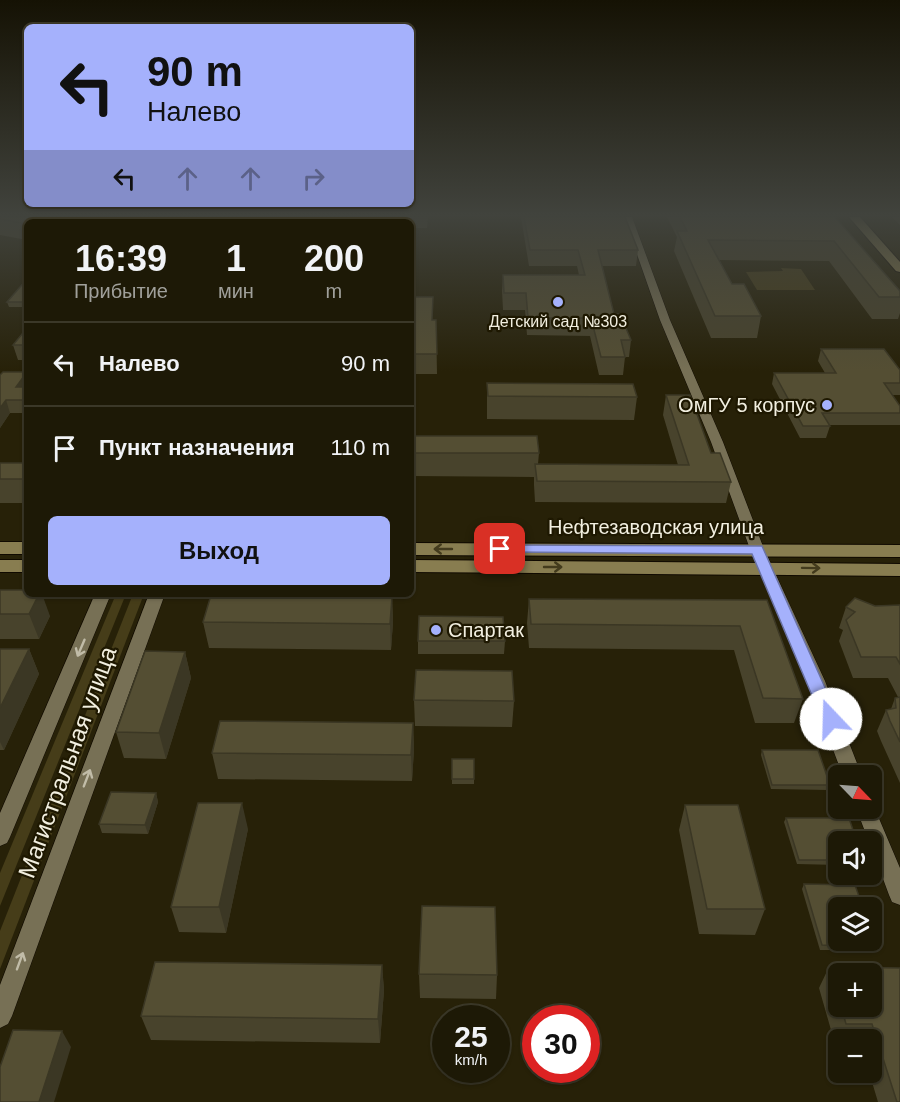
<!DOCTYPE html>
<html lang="ru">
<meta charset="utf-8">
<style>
:root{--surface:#1d1906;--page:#252210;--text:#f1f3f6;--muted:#a0a09b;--line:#3b3828;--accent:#a5b1fc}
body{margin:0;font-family:Arial,sans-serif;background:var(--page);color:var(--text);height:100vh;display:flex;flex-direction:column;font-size:22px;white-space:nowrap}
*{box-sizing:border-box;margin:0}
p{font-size:20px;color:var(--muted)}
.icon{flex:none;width:33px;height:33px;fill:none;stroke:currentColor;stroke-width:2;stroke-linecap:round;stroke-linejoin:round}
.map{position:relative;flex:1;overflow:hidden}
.panel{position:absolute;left:24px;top:219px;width:390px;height:378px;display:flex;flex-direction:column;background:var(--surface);border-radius:9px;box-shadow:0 2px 4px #0004,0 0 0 2px var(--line)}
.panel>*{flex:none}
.guide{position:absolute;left:24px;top:24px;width:390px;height:183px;border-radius:9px;box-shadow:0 2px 4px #0004,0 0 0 2px var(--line);background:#a5b1fc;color:#111;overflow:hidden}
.needle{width:39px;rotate:115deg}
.buttons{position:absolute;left:828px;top:765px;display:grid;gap:12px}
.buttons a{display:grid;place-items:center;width:54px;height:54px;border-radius:9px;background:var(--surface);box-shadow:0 2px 4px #0004,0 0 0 2px var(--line);font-size:30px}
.speed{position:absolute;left:432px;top:1005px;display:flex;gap:12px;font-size:30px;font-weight:700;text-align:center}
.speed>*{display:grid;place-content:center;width:78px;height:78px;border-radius:50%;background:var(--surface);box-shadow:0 2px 4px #0004,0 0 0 2px var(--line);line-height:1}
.speed small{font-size:15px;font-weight:400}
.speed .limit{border:9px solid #d22;background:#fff;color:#111}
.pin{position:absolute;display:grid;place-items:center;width:51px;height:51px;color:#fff;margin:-26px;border-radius:12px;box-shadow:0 3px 9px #0006}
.me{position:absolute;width:66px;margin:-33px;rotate:339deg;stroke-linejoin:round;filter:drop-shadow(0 0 4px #0008)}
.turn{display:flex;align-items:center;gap:21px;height:126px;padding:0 24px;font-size:27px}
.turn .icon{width:78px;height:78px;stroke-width:2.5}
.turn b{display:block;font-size:42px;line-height:51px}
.lanes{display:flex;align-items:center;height:57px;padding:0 24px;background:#0003;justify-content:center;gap:30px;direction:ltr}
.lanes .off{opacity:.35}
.eta{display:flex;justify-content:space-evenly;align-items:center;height:102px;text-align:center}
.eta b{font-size:36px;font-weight:800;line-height:42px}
.cta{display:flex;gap:12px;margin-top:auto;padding:12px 24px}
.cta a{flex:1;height:69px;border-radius:9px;background:var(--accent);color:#111;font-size:24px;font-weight:800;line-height:69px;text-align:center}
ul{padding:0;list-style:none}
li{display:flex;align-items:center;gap:18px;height:84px;padding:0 24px;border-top:2px solid var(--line)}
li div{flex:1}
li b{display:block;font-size:22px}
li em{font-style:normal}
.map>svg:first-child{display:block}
.green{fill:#463d19}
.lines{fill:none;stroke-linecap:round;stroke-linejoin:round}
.minor-casing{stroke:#100a00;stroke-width:1}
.secondary-casing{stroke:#100a00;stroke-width:2}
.minor{fill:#777055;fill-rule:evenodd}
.secondary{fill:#887d50;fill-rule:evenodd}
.wall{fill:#48432c;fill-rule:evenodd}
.shaded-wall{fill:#3b3724}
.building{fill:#544e33;stroke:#3b3724;stroke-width:1.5}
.oneway{stroke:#433b1d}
.oneway2{stroke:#c1bca8}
.route{fill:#a5b1fc;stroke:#6b73a4;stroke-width:1.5}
.poi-dot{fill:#a5b1fc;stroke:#1e1801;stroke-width:2}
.labels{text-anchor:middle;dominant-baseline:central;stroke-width:4.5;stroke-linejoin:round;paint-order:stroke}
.far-poi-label{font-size:16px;fill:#f2efe0;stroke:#1e1801}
.poi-label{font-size:20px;fill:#f2efe0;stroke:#1e1801;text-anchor:end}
.street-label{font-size:20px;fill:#f2efe0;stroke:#1e1801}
.near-street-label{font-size:24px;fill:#f2efe0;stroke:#1e1801}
</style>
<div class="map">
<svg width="900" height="1102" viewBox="0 0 900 1102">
<rect width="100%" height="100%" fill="#272108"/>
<g class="green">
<path d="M781 268 801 269 815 290H757L746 272 783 271Z"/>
<path d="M116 594H126L0 906V873Z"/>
<path d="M133 594H144L0 969V931Z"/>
</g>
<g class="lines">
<defs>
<g id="minor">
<path d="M275 217H283L281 222H273Z"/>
<path d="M624 217H632L670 320 723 442 764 549 825 681 862 776H843L807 681 750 549 711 442 660 320Z"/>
<path d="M95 594H111L10 837 7 843 0 846V813Z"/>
<path d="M149 594H165L12 1016 8 1024 0 1028V985Z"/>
<path d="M872 802 900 868V905L892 902 889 895 872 849V842H869L856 808H872Z"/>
</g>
<g id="secondary">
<path d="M849 217H860L900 262V272L896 271Z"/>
<rect x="0" y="542" width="27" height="12"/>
<path d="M411 543 900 545V557L411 555Z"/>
<rect x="0" y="560" width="27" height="12"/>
<path d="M411 560 900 564V576L411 572Z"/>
</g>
</defs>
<use href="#minor" class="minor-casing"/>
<use href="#secondary" class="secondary-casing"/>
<use href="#minor" class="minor"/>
<use href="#secondary" class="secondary"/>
</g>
<g class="wall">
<path d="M0 217H118L109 222H27V240L0 235Z"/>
<path d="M317 217H350L351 222H318Z"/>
<path d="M394 217H428L427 228H411V222H393Z"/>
<path d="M521 217H625L638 250 636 266H602L614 314 631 340 629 357H625L623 375H599L590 336 527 335 525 310H503L502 291 503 275H579L577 266H529Z"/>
<path d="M667 217H835L900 291V313L898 319H872L829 261 719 260 732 284 761 316 757 338H711L674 251 677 237Z"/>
<path d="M892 217H900V225Z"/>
<path d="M27 279V307H9L7 302Z"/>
<path d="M433 320H436L437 374H411V333Z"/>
<path d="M27 328V360H18L13 345Z"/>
<path d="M821 349 900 370V395H892L900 406V425H829L830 426 826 438H800L772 384 774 373H825L818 361Z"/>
<path d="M27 372V413H10L0 428V375Z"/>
<path d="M487 383 637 397 634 420 487 419Z"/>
<path d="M666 395 711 453 731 482 726 503 535 502 534 485V477L411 476V436L539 453 538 464 678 465 663 415Z"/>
<rect x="0" y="463" width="27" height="40"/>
<path d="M0 590 50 616 39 639H0Z"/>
<path d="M392 597 393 622 391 650 209 648 203 622Z"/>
<path d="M529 599 720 600 803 699 794 723H755L734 650 529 648 527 623Z"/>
<path d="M900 605V783L881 741 877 731 886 710 891 709 895 698 898 697 888 678H853L839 641 843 630 839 628 846 607Z"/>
<path d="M418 641H505L504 654H418Z"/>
<path d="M0 649H29L39 674 4 750H0Z"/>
<path d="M185 652 191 678 166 759 124 758 116 732Z"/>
<path d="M414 700 514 701 512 727 415 726Z"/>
<path d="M413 723 414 749 412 781 218 779 212 753Z"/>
<path d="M762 750 830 785 828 790 771 789 761 755Z"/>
<rect x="452" y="759" width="22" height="25"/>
<path d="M156 793 158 802 148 834 102 833 99 824Z"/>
<path d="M685 805 765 909 755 935 699 934 679 830Z"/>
<path d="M786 818 838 842V865L797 864 784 822Z"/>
<path d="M248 829 226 933 179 932 171 907Z"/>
<path d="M804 884 876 946 874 950H820L802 889Z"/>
<path d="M382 965 384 990 380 1043 151 1040 141 1016Z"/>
<path d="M829 967 900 968V1102H878L869 1072H872V1040H838V1044H835L819 988ZM838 974 872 1006H838Z"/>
<path d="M419 974 497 975 496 999 420 998Z"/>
</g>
<g class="shaded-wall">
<path d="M82 217H118L109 222H72Z"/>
<path d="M242 217H251L249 222H240Z"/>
<path d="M27 372V391L16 387Z"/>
<path d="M6 400 10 413 0 428V408Z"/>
<path d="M39 594H42L50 616 39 639 29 614Z"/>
<path d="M392 597 393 622 391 650 390 624Z"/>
<path d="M29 649 39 674 4 750 0 742V708Z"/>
<path d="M185 652 191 678 166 759 159 733Z"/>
<path d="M413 723 414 749 412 781 411 755Z"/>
<path d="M156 793 158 802 148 834 145 825Z"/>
<path d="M242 803 248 829 226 933 219 907Z"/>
<path d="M382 965 384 990 380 1043 378 1019Z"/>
<path d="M62 1031 71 1047 54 1102H39Z"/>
</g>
<g class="building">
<path d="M0 217H82L72 222H27V224L0 219Z"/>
<path d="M139 217H242L240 222H135Z"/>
<path d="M317 217H349L348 222H333L335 217Z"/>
<path d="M394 217H410L409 222H393Z"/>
<rect x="410" y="217" width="17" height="1"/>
<path d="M524 217H625L638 250H598L614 314H620L631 340H621L625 357H601L591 318H528L526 293H504L503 275H585L578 250H530Z"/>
<path d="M680 217H835L900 291V297H879L834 241 708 240 732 284H744L761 316H715L677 231H687Z"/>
<path d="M27 279V302H7Z"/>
<path d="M414 297H433L432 320H436L437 354H411V333Z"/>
<path d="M27 328V345H13Z"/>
<path d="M821 349H884L900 370V383H884L900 406V413H822L830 426H803L774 373H836Z"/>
<path d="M3 372H27L16 387H27V400H6L0 408V375Z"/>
<path d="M487 383 633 384 637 397 488 396Z"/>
<path d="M666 395H690L711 453H720L731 482 537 481 535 464 689 465Z"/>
<path d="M411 436H537L539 453H411Z"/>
<rect x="0" y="463" width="27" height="16"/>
<path d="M0 590H27V594H39L29 614H0Z"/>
<path d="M211 595 392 597 390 624 203 622Z"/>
<path d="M855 598 875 606 900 605V664L896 657H861L846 620 855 612 846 607Z"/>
<path d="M529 599 767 600 803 699 763 698 740 626 531 624Z"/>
<path d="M419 616 503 617 505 641H418Z"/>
<path d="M0 649H29L0 708Z"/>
<path d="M145 651 185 652 159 733 116 732Z"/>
<path d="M416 670 512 671 514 701 414 700Z"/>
<path d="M900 697V742L890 721 886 710 896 708 895 698Z"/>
<path d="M220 721 413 723 411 755 212 753Z"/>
<path d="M762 750H818L830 785H772Z"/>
<rect x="452" y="759" width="22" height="20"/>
<path d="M111 792 156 793 145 825 99 824Z"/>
<path d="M198 803H242L219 907H171Z"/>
<path d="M685 805H738L765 909H707Z"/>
<path d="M786 818H849L857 842H838V860H799Z"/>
<path d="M804 884 855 885 863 908H838V940H872V933L876 946 822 945Z"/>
<path d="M422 906 495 907 497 975 419 974Z"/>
<path d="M155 962 382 965 378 1019 141 1016Z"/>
<path d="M829 967 900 968V1102H897L872 1024H846L841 1006H872V974H838V998Z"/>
<path d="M13 1030 62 1031 39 1102H0V1067Z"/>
</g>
<defs><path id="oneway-shaft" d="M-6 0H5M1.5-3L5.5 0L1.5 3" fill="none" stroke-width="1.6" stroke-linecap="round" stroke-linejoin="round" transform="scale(1.5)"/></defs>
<g class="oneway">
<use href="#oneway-shaft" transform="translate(443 549) rotate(-180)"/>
<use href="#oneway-shaft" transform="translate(553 567)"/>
<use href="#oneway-shaft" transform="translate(811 568) rotate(1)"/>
</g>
<g class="oneway2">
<use href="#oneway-shaft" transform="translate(81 648) rotate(113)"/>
<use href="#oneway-shaft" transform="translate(87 778) rotate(-69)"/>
<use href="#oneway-shaft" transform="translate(20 961) rotate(-70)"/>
</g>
<linearGradient id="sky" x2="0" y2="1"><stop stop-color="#151204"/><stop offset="0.58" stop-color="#41433d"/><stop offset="1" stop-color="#41433d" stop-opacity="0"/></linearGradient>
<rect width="900" height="371" fill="url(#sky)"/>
<path class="route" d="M500 545 762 546 839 719 831 725 822 719 752 554 495 552V546Z"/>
<g class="poi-dot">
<circle cx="558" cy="302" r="6"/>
<circle cx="827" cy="405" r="6"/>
<circle cx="436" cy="630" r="6"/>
</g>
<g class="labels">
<g class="far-poi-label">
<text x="558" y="321">Детский сад №303</text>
</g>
<g class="poi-label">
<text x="815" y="405">ОмГУ 5 корпус</text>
<text x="448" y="630" text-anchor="start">Спартак</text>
</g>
<g class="street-label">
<text x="656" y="527">Нефтезаводская улица</text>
</g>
<g class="near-street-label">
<text transform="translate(67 762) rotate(-70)">Магистральная улица</text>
</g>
</g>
</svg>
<div class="buttons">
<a><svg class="needle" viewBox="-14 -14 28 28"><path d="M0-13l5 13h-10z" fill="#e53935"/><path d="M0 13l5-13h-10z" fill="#a0a09b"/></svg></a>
<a><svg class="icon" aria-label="sound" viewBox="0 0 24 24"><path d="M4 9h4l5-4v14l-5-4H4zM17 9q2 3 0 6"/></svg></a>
<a><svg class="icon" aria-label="layers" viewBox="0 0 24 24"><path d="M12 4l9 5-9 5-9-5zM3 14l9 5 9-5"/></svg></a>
<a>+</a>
<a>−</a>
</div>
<div class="speed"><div>25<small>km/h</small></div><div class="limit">30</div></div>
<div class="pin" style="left:500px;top:549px;background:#d93025"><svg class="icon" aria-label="arrive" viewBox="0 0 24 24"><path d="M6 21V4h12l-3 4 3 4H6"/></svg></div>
<svg class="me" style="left:831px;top:719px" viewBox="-20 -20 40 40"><circle r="19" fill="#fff"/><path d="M0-13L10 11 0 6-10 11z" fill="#a5b1fc"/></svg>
<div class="guide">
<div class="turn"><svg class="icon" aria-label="left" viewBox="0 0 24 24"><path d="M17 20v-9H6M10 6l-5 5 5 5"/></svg><div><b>90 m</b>Налево</div></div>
<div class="lanes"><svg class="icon" aria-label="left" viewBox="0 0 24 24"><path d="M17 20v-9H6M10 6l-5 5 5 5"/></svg><svg class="icon off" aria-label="ahead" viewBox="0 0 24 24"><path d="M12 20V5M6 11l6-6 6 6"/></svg><svg class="icon off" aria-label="ahead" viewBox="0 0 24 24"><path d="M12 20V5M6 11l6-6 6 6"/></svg><svg class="icon off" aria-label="right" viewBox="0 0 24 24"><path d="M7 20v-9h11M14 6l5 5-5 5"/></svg></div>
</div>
<section class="panel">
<div class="eta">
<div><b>16:39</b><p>Прибытие</p></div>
<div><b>1</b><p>мин</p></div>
<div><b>200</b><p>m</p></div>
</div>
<ul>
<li><svg class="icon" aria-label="left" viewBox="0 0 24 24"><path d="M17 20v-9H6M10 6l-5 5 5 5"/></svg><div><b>Налево</b></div><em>90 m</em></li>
<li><svg class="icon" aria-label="arrive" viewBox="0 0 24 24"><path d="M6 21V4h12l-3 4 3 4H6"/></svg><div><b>Пункт назначения</b></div><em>110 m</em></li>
</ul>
<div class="cta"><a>Выход</a></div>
</section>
</div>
